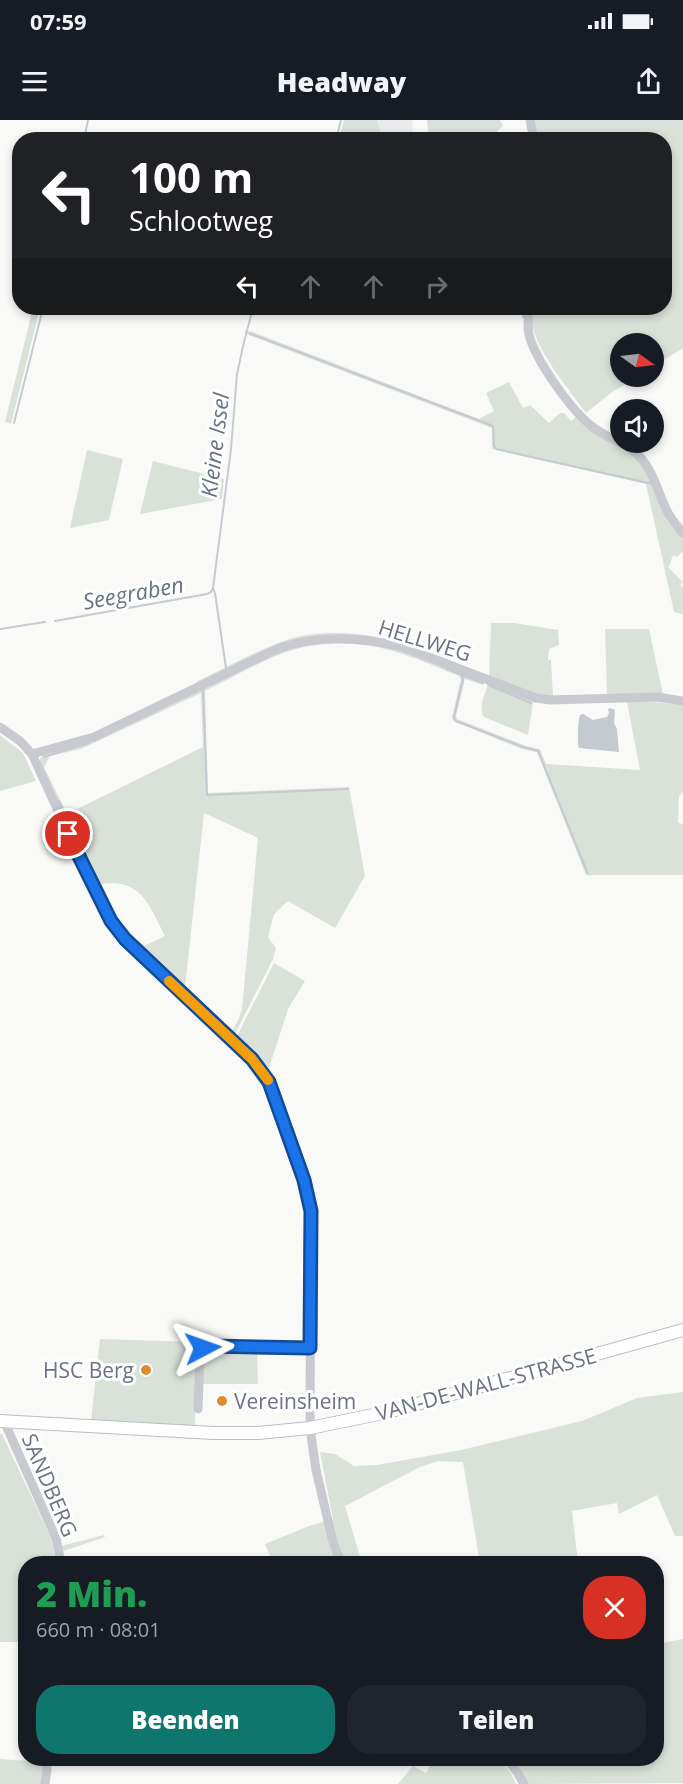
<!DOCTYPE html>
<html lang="de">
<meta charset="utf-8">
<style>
:root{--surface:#171b24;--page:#20242c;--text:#f1f3f6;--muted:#9ea1a6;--accent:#0f766e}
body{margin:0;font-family:"Open Sans",sans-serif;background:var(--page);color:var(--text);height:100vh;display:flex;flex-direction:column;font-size:22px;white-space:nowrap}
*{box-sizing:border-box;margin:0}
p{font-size:20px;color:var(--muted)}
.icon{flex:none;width:33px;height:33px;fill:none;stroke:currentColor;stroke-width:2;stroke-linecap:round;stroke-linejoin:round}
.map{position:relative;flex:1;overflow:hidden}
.details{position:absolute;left:18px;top:1436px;width:646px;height:210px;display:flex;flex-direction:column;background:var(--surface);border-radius:24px;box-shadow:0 3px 9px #0003}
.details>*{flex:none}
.hud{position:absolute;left:12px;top:12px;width:660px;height:183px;border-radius:24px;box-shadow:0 3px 9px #0003;background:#202124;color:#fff;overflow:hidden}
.needle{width:39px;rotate:104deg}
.tools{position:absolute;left:610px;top:213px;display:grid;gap:12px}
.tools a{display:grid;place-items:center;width:54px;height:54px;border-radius:50%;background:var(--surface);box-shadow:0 3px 9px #0003;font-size:30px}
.pin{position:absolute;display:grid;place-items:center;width:51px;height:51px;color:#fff;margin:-26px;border:3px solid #fff;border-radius:50%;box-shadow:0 2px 6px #0007}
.me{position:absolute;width:66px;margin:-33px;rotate:86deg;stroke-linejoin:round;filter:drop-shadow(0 0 4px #0008)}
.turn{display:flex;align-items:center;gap:21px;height:126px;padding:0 18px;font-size:27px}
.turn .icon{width:78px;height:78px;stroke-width:2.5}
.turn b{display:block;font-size:42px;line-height:51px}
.lanes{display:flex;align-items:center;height:57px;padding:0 18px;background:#0003;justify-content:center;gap:30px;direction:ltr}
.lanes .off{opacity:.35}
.round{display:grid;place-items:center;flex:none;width:63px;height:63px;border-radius:24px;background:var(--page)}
.overview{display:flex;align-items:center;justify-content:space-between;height:102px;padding:0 18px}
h1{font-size:36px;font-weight:800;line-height:45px;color:#1e9e55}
.action{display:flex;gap:12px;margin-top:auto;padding:12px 18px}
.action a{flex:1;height:69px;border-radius:24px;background:var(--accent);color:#fff;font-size:24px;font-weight:800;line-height:69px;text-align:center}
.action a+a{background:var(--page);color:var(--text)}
.status{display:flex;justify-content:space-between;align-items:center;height:42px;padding:0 30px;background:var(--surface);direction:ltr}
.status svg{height:16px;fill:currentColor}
header{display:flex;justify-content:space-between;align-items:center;height:78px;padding:0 18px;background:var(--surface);font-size:27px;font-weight:800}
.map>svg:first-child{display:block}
.built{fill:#eaebeb}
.green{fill:#dae1d9;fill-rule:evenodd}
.water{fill:#c5cad1}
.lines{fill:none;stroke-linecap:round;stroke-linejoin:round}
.stream{stroke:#c5cad1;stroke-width:2}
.major-casing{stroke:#bbbdc3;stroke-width:14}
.minor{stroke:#c8cacf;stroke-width:9}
.major{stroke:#fff;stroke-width:12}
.route-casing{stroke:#114b97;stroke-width:15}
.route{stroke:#1a73e8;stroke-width:10}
.slow{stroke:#f59e0b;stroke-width:10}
.poi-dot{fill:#df8a33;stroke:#fff;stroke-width:2}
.labels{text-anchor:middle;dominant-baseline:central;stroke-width:6;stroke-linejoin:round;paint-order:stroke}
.street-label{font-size:21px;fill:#6a7288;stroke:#fff}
.poi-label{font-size:21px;fill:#6a7288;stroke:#fff;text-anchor:end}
.water-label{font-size:22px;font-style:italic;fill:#667383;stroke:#fff}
</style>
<div class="status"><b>07:59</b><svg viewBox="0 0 49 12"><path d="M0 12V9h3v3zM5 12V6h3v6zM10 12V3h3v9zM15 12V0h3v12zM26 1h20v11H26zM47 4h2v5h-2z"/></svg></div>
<header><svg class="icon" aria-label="menu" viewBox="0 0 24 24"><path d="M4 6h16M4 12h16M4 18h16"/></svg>Headway<svg class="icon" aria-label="share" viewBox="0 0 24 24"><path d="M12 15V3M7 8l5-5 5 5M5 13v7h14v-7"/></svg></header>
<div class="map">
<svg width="683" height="1664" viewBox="0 0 683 1664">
<rect width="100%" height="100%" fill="#f9faf8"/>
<path class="built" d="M377 0H412L413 19H383Z"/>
<g class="green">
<path d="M344 0H377L383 19H339Z"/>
<path d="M427 0H500L503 6 491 17V19H429Z"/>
<path d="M534 0H683V228L654 246V224H621V256L638 257 612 272 586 293C567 267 538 233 531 202 530 197 531 192 531 188H664V20L538 19Z"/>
<path d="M33 188H40L11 304 5 302Z"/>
<path d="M250 211 479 299 494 291 486 273 509 262 523 288 530 285 549 303 560 293H564L571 301 576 297 635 336 647 353 668 402 683 418V431L677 437 674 435C670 439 672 443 668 447L683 462 680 465 683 468V494L674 492 646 364 492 329V308L249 215Z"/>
<path d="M87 330 123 339 109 400 70 408Z"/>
<path d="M153 341 224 359 222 379 140 394Z"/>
<path d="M491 503H514L558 510 559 525 549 529 548 540H551L553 576H537L423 532 322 517 199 563 196 562C225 548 255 531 287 520 300 515 314 514 327 513 389 511 433 534 489 556Z"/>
<path d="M605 509H649L663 574H607Z"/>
<path d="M322 521 384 525 484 562 483 565 465 559 456 596 457 599 526 626 540 629 546 644 640 650 627 582H653L683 585V672L679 676 678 703 683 704V755H586L537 632 522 629 453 601 452 597 461 559 459 556C439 548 419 539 399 533 367 522 326 520 293 530 265 538 232 558 205 571L208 673 349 667 365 756 335 808 288 781 274 794 268 817 276 828 273 839 235 914 232 912 238 900 242 889 258 718 204 693 185 867 142 827 165 816C149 785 142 758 100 764L110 784 106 786 39 642C41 633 50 632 58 631L280 530ZM201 573 203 627 67 694 44 647 50 636 81 629Z"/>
<path d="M488 564 553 584 533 582 528 615 484 597C478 587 485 574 488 564Z"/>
<path d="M0 615 23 633 36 661 0 671Z"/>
<path d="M274 843 305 861 288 889 269 948 237 916Z"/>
<path d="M100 1219 196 1222 195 1308 91 1300Z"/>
<path d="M208 1229H257L258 1264H202V1236Z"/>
<path d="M683 1272V1416H675L657 1375 619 1394 617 1383 572 1391 578 1443H480L463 1342 438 1341 420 1347 345 1386 362 1443H273L265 1424 309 1406 333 1399 320 1332 335 1334 354 1346 377 1345 461 1330 582 1301 637 1278Z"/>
<path d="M0 1314H2L51 1418 56 1443H26L25 1534 22 1522H0Z"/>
<path d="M104 1415 105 1417 61 1432V1426Z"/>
<path d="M683 1519V1663L527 1664 516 1642 513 1638H657V1524Z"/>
<path d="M434 1638H498L511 1653 516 1664H398L413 1646 426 1653Z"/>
<path d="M0 1639 45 1642 43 1664H0Z"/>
</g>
<path class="water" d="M611 588 615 590 614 603 617 609 619 632 579 628C577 623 578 600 580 595L583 594 593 600 607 597 609 593 608 589Z"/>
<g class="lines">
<g class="stream">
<path d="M84 20 88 0"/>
<path d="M336 20 341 0"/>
<path d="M523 197 524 188"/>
<path d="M246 212 493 306 494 326 496 329 653 364"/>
<path d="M14 303 43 188"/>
<path d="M55 501 207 474 211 472 213 468"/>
<path d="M0 509 45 502"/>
<path d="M226 548 215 473 213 468 231 329 237 254 244 222 253 188"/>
<path d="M447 549 462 555 463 559 454 597 456 601 523 627 538 631 588 754"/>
<path d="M462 555 483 563"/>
<path d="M488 565 531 583"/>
<path d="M203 569 207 675 348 669"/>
<path d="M44 637 89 623"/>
<path d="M59 681 105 779"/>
<path d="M256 938 267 949"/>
</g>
<defs>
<path id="major" d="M0 1301 213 1313H258L310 1308 388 1292 683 1210"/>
</defs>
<use href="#major" class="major-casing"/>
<g class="minor">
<path d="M530 0 534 20"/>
<path d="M529 188C528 197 527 206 529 215 536 241 572 292 594 308 609 319 629 324 641 338 654 353 658 373 667 391 671 399 677 406 683 413"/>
<path d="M0 607 20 621 32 634 86 752 93 764 111 801 125 819 252 939 269 962 304 1060 311 1091 310 1308 316 1350 333 1422 341 1443"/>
<path d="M32 634 94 617 277 529C318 514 361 517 402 527L536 578 550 580 657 577 683 581"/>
<path d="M198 1289 200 1233 203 1228 210 1225 310 1228"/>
<path d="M4 1301 56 1418 61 1443"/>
<path d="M506 1638 517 1652 524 1664"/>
<path d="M45 1664 47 1650 46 1638"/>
</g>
<use href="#major" class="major"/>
</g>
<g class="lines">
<defs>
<path id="route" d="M68 714 111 801 125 819 252 939 269 962 304 1060 311 1091 310 1228 210 1226 203 1228"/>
</defs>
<use href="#route" class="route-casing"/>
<use href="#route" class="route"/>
<path class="slow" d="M169 861 252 939 268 960"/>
</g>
<g class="poi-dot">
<circle cx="146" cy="1250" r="6"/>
<circle cx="222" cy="1281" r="6"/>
</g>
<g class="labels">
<g class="street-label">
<text transform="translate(425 520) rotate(17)">HELLWEG</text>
<text transform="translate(486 1264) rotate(-15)">VAN-DE-WALL-STRASSE</text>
<text transform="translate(50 1365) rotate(67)">SANDBERG</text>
</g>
<g class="poi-label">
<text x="134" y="1250">HSC Berg</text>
<text x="234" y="1281" text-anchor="start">Vereinsheim</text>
</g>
<g class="water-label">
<text transform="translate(214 325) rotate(-83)">Kleine Issel</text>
<text transform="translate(133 472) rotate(-10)">Seegraben</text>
</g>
</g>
</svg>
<div class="tools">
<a><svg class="needle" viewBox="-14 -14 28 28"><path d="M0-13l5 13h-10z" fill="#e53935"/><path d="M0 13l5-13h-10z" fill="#9ea1a6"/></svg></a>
<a><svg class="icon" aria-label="sound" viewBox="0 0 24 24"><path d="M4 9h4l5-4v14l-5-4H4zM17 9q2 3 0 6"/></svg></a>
</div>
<div class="pin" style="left:68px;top:714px;background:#d93025"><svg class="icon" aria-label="arrive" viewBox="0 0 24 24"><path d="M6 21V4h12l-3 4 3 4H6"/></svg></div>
<svg class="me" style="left:203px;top:1228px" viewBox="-20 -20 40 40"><path d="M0-17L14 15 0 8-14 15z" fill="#1a73e8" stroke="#fff" stroke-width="4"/></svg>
<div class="hud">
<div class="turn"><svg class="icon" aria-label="left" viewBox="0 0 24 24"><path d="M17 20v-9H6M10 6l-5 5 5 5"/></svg><div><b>100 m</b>Schlootweg</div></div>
<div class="lanes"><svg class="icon" aria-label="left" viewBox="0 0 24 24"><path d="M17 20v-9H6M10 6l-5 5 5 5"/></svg><svg class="icon off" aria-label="ahead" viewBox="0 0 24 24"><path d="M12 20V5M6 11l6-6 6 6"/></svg><svg class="icon off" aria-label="ahead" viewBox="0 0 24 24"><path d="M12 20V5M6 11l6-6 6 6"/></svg><svg class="icon off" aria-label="right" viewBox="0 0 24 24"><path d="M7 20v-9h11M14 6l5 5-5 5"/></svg></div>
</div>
<section class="details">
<div class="overview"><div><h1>2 Min.</h1><p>660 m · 08:01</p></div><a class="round" style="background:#d93025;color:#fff"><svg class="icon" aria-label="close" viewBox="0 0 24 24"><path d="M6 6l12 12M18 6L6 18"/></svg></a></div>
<div class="action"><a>Beenden</a><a>Teilen</a></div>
</section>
</div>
